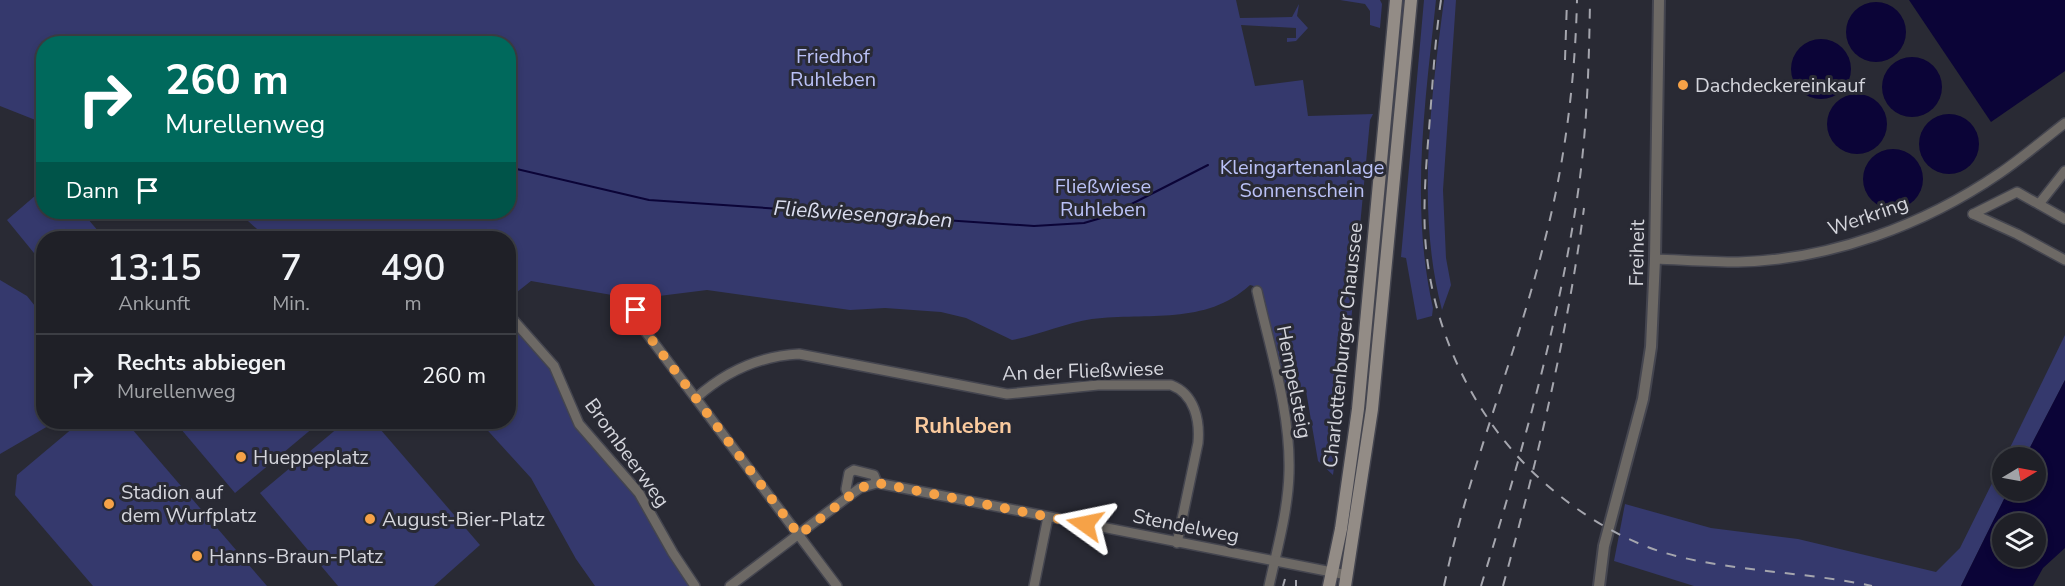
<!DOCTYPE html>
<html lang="de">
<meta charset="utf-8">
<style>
:root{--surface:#1f2027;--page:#2c2d33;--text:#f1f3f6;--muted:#a1a3a7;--line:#3c3e44}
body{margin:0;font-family:"Nunito Sans",sans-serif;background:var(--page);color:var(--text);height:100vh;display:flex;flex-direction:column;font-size:22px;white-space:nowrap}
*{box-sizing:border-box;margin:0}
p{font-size:20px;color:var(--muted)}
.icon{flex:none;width:33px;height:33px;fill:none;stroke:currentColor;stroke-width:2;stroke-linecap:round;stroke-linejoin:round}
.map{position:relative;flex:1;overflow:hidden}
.details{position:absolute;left:36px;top:231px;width:480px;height:198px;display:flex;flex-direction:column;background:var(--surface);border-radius:24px;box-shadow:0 3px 9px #0003,0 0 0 2px var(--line)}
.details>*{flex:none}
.guide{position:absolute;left:36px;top:36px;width:480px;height:183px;border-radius:24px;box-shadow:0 3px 9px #0003,0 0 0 2px var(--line);background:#00695c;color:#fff;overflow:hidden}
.needle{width:39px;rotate:80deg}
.controls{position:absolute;left:1992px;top:447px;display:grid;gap:12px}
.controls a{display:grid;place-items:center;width:54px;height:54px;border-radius:50%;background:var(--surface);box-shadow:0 3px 9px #0003,0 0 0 2px var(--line);font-size:30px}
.pin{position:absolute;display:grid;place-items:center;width:51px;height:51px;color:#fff;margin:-26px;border-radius:12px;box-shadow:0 3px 9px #0006}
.me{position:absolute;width:66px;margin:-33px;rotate:282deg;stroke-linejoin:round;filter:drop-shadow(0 0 4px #0008)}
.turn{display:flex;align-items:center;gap:21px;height:126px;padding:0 30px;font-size:27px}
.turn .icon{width:78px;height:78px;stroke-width:2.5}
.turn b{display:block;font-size:42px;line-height:51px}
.then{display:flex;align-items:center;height:57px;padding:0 30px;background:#0003;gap:12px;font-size:22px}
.eta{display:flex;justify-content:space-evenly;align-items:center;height:102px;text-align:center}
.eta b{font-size:36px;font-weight:600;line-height:42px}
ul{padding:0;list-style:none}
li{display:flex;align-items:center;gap:18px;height:84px;padding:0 30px;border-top:2px solid var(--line)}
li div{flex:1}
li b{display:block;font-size:22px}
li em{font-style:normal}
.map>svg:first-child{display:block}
.green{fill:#35396d}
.water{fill:#0b0437;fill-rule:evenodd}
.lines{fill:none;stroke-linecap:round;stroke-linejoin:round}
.stream{stroke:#0b0437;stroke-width:2}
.minor-casing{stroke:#44454f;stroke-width:12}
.tertiary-casing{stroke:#44454f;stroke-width:14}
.secondary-casing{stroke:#44454f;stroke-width:15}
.minor{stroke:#6d6965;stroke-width:9}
.tertiary{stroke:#6d6965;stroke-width:10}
.secondary{stroke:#938c86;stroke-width:12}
.rail{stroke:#a5a6ae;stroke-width:2;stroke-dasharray:10 10;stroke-linecap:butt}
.route{stroke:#f6a247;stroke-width:10;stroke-dasharray:0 18}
.poi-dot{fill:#f6a247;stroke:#292a34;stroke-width:2}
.labels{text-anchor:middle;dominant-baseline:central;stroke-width:6;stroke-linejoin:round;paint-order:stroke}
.park-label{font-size:20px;fill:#bac1f6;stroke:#292a34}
.poi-label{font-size:20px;fill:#d4d5dc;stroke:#292a34;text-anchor:start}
.street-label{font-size:20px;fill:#d4d5dc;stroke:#292a34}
.water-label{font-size:21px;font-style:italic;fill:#dbdef0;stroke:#292a34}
.quarter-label{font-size:22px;font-weight:bold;fill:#faca9e;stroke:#292a34}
</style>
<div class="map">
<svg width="2065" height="586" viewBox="0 0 2065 586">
<rect width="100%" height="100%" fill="#292a34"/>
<g class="green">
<path d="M0 0H1236L1240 18 1292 17 1299 4 1297 16 1308 28 1296 41 1287 42V38H1296V28L1241 25 1255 86 1303 80 1308 116 1373 114 1370 120 1345 386 1333 475 1318 461 1306 391 1281 396 1257 287 1250 285C1205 326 1148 312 1092 319 1065 323 1039 335 1012 340L966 318 941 312 885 308 850 310 707 290 635 299 531 281 512 296 509 293 508 238H267L238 212H508V44H44L43 123 0 106Z"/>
<path d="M1340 0H1380L1382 4 1380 28 1370 25V11L1365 4Z"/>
<path d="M1401 0H1405L1381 249 1379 247Z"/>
<path d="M1424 0H1436C1425 103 1410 207 1433 308L1432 316 1417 320 1406 258 1401 257Z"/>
<path d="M1444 0H1456L1443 190 1446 258 1451 285 1442 310C1416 212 1431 99 1444 0Z"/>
<path d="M43 189 44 212H82L104 238H44L43 264 7 220Z"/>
<path d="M1380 261 1382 262 1369 396 1343 563 1340 566 1365 395 1377 262Z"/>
<path d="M0 280 27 296 43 316 44 422H55L0 454Z"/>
<path d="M509 318 540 354 553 373 568 412 578 430 616 469 639 501 690 586H595L576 559 531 478 480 422H508Z"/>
<path d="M2065 335V380L2025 457 2005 458Z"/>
<path d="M80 422H126L267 586H93L15 495 17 475Z"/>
<path d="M175 422H320L235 493Z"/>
<path d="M345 422H374L480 545 434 586H338L260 493Z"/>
<path d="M2002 463V490L2008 491 1961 586H1694L1614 561 1625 504 1711 528 1798 539 1936 572 1960 548Z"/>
</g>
<g class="water">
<path d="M1909 0H2065V71L1991 122Z"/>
<circle cx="1876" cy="32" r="30"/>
<circle cx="1821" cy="69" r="30"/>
<circle cx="1912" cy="87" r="30"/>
<circle cx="1857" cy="124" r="30"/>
<circle cx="1949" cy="144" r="30"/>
<circle cx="1893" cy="179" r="30"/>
<path d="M2065 380V548L2043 568 2033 586H1961L2008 491 2036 490V458L2025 457ZM2002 524H2036V556H2002Z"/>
</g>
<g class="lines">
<path class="stream" d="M508 167 649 200 1034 226 1084 223 1108 216 1208 165"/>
<defs>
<g id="minor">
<path d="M2039 204 2065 171"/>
<path d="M1973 214 2017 192 2065 219"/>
<path d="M1973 214 2017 234 2065 260"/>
<path d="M1655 259C1683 260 1710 262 1738 262 1830 260 1924 225 2000 173 2022 158 2043 140 2065 123"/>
<path d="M1257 291C1270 349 1291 412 1289 473 1288 511 1277 549 1269 586"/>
<path d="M636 310 639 323 837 586"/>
<path d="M508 314 554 366 579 424 639 493 673 553 695 586"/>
<path d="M696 398C726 371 759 356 799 354L1007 394 1098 385H1171C1195 394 1200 421 1198 443L1177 543"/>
<path d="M849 496 846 489 849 473 854 470 874 475 877 483"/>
<path d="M730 586 849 496 860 488 877 483 1347 575"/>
<path d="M1034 586 1048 517"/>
</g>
<path id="tertiary" d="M1599 586 1604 546 1643 399 1651 347 1655 259 1659 0"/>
<g id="secondary">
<path d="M1329 586 1341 529 1358 409 1396 0"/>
<path d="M1345 586 1372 409 1411 0"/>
</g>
</defs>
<use href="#minor" class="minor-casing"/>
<use href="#tertiary" class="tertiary-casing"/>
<use href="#secondary" class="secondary-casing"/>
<use href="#minor" class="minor"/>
<use href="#tertiary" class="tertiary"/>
<use href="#secondary" class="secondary"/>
<g class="rail">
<path d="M1441 0C1435 39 1433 78 1430 117 1427 156 1423 195 1425 235 1430 326 1472 416 1539 478 1577 513 1625 543 1676 556 1740 572 1807 572 1872 586"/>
<path d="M1565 60 1567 0"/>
<path d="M1283 586 1285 579"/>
<path d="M1296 586V580"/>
<path d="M1444 586C1468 472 1513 364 1542 251 1564 169 1575 85 1577 0"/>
<path d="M1481 586C1520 459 1557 331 1577 199 1587 133 1589 66 1590 0"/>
<path d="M1503 586C1537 461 1567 337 1584 208"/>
</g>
</g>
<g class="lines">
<path class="route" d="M636 310 639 323 799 535 860 488 877 483 1085 524"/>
</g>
<g class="poi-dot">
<circle cx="1683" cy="85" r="6"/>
<circle cx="241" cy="457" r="6"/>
<circle cx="109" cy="504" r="6"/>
<circle cx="370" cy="519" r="6"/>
<circle cx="197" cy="556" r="6"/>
</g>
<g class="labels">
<g class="park-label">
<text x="833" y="56">Friedhof<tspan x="833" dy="23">Ruhleben</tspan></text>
<text x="1302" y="167">Kleingartenanlage<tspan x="1302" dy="23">Sonnenschein</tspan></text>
<text x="1103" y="186">Fließwiese<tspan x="1103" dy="23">Ruhleben</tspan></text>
</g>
<g class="poi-label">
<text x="1695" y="85">Dachdeckereinkauf</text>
<text x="253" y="457">Hueppeplatz</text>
<text x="121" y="492">Stadion auf<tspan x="121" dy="23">dem Wurfplatz</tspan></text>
<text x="382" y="519">August-Bier-Platz</text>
<text x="209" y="556">Hanns-Braun-Platz</text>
</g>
<g class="street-label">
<text transform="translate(1868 216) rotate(-19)">Werkring</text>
<text transform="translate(1637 253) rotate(-89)">Freiheit</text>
<text transform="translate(1343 345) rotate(-84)">Charlottenburger Chaussee</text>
<text transform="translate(1083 371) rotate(-2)">An der Fließwiese</text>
<text transform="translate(1294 382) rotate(79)">Hempelsteig</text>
<text transform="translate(627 453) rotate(54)">Brombeerweg</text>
<text transform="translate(1186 526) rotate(11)">Stendelweg</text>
</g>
<g class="water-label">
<text transform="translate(863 214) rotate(4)">Fließwiesengraben</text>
</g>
<g class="quarter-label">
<text x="963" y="426">Ruhleben</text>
</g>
</g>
</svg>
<div class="controls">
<a><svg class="needle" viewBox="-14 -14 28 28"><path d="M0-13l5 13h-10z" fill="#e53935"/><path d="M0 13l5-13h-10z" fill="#a1a3a7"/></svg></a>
<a><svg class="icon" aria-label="layers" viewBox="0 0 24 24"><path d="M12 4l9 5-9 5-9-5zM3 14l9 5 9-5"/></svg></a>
</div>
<div class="pin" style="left:636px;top:310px;background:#d93025"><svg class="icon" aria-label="arrive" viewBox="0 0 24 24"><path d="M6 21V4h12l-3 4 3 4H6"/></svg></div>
<svg class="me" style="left:1085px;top:524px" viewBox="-20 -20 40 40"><path d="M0-17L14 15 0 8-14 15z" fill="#f6a247" stroke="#fff" stroke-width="4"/></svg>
<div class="guide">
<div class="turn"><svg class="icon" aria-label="right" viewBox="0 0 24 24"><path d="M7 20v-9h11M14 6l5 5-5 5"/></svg><div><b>260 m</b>Murellenweg</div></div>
<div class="then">Dann<svg class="icon" aria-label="arrive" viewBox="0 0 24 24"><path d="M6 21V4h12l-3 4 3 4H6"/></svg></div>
</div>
<section class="details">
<div class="eta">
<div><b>13:15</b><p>Ankunft</p></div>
<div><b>7</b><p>Min.</p></div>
<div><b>490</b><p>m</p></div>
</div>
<ul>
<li><svg class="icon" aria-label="right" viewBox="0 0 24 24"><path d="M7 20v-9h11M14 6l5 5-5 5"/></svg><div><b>Rechts abbiegen</b><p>Murellenweg</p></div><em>260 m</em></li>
</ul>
</section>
</div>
